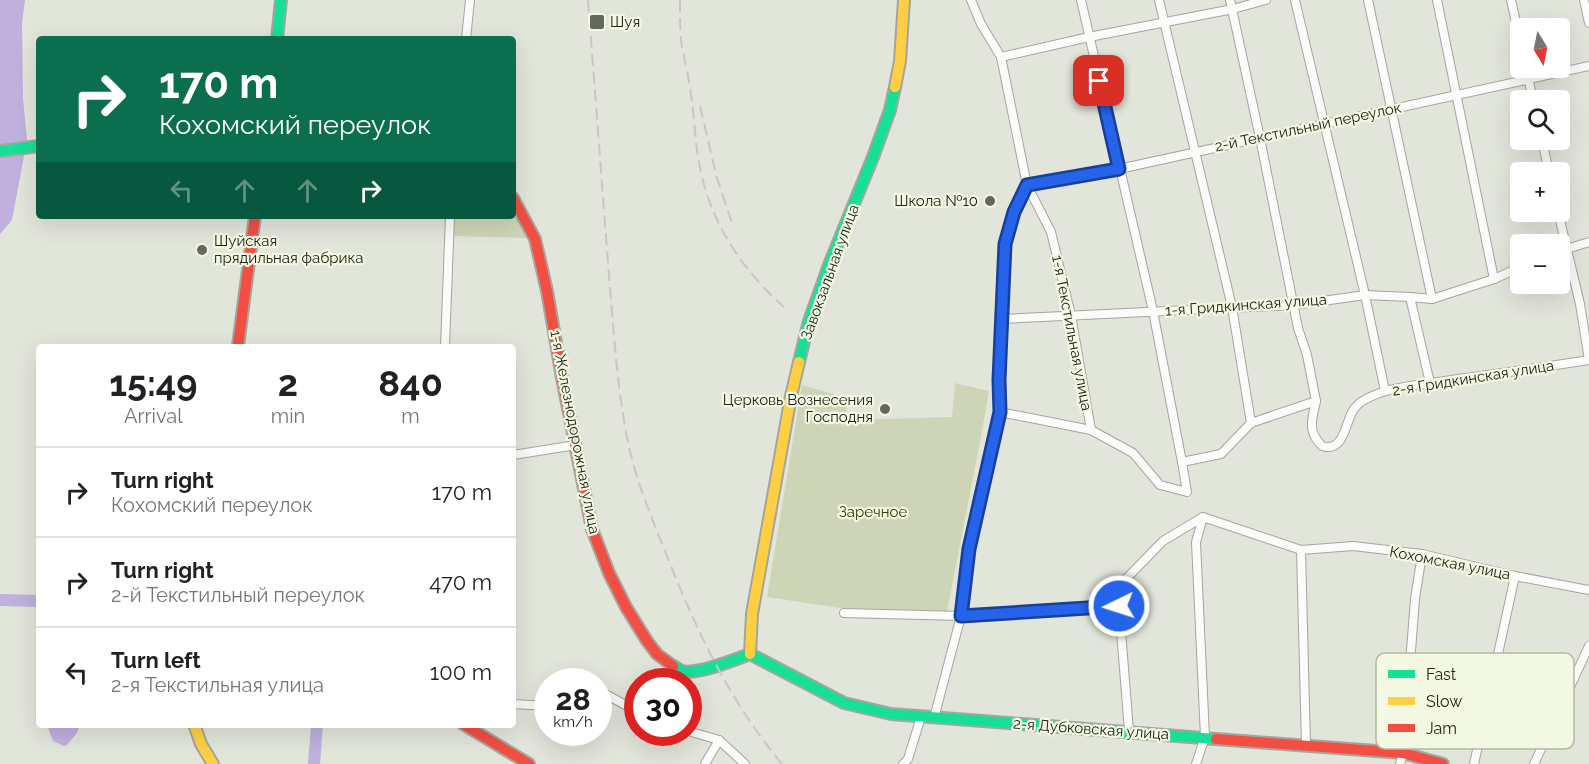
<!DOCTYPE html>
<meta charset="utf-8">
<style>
:root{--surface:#fff;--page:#f2f2f2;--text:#202124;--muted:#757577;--line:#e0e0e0}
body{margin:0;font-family:Raleway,sans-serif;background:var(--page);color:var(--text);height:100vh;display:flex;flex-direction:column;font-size:22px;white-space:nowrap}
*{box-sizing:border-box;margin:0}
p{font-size:20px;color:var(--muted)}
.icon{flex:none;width:33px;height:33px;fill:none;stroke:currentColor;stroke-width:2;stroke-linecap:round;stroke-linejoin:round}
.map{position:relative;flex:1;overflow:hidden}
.details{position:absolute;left:36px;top:344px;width:480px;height:384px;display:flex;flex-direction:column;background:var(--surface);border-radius:6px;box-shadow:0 6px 24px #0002}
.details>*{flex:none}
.hud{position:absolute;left:36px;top:36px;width:480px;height:183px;border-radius:6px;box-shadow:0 6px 24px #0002;background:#0b6e4f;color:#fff;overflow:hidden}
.needle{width:39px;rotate:170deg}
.controls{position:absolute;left:1510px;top:18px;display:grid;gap:12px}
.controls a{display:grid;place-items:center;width:60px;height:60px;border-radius:6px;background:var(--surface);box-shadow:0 6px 24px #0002;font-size:30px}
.speed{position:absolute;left:534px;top:668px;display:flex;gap:12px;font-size:30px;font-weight:700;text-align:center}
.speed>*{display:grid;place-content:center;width:78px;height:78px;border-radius:50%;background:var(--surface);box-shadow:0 6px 24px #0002;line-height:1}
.speed small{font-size:15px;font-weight:400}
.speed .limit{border:9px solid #d22;background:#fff;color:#111}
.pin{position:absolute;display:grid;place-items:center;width:51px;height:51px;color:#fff;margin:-26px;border-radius:12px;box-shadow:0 3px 9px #0006}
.me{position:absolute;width:66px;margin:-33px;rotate:266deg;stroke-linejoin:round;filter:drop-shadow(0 0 4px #0008)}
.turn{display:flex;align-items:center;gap:21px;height:126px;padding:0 24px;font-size:27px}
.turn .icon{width:78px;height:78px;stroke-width:2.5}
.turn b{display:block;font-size:42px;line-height:51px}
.lanes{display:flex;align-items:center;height:57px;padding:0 24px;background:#0003;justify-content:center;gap:30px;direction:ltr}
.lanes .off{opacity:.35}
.eta{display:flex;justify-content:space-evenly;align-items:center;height:102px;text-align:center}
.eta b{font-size:36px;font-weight:700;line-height:42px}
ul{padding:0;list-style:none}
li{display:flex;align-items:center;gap:18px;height:90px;padding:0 24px;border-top:2px solid var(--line)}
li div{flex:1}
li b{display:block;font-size:22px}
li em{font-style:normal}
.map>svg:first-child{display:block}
.green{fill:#ced5b6}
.water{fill:#bfb0dd}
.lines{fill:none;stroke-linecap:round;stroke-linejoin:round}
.river{stroke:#bfb0dd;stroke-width:12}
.street-casing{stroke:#a4a69e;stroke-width:10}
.fast-casing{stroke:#a4a69e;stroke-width:14}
.slow-casing{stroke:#a4a69e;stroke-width:14}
.jam-casing{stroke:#a4a69e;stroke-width:14}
.street{stroke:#fbfbf9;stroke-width:8}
.fast{stroke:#16e098;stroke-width:10}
.slow{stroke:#ffcf43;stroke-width:10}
.jam{stroke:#f24e42;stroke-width:10}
.rail{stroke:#c7c7c5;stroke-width:2;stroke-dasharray:12 6;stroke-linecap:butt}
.route-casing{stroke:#184099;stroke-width:15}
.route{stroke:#2563eb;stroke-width:10}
.poi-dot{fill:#65685e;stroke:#f2f8e2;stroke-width:2}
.labels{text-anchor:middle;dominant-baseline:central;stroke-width:4.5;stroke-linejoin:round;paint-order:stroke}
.poi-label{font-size:15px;fill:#22241c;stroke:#f2f8e2;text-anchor:start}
.street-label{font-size:15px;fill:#22241c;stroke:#f2f8e2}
.park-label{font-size:15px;fill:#333c01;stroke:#f2f8e2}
.key{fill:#f2f8e2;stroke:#b4b8a7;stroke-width:1.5}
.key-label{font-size:16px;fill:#22241c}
</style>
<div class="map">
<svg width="1589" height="764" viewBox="0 0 1589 764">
<rect width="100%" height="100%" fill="#e2e5da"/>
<g class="green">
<path d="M513 213 528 238 452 236 453 216H513Z"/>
<path d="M955 383 989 391 980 442 947 611 840 608 767 597 802 385 847 398 846 420 952 417Z"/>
</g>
<g class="water">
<path d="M0 0H25L22 23 23 98 27 140 12 220 0 234Z"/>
<path d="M49 725V724L80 725 77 733 67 745 64 746 53 741 48 728Z"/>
</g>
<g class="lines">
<g class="river">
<path d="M0 600 39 601"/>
<path d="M314 764 317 724"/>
</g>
<defs>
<g id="street">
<path d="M971 0 981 24 1001 57 1027 185 1051 232 1071 315 1091 430"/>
<path d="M1081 0 1153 311 1182 462"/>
<path d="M1159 0 1232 307 1251 423"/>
<path d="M1230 0 1260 138 1298 328 1307 355 1316 401"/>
<path d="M1295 0 1365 295 1385 391"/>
<path d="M1368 0 1432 299"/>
<path d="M1437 0 1494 279"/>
<path d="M1511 0 1521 45"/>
<path d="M1584 0 1589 23"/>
<path d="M466 39 470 0"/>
<path d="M1001 57 1089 37 1233 9 1266 0"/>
<path d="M1526 68 1533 100"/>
<path d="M1542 140 1549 172"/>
<path d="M1558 212 1580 304 1589 360"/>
<path d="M1560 251 1589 242"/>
<path d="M1410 297 1430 383"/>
<path d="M1002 319 1294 305 1365 295 1410 297 1432 299 1494 279 1521 267"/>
<path d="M445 346 450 216"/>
<path d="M1000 412 1091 430 1133 453 1160 485 1187 492 1182 462 1221 454 1251 423 1316 401C1312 420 1307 431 1322 446 1345 453 1345 421 1354 409 1360 400 1376 394 1386 391 1409 385 1434 383 1458 379 1502 373 1545 367 1589 360"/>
<path d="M513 455 576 445"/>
<path d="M1301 550 1306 745"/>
<path d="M844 613 961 616 1119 606"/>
<path d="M598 690 638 712"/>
<path d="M513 704 548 706"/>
<path d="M934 718 961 616 969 549 1000 412 999 380 1005 244 1014 212 1027 185 1119 169 1589 66"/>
<path d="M688 731 719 740 745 764"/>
<path d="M1129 731 1119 606 1124 581 1163 541 1203 517 1301 550 1353 546 1422 554 1515 576 1589 590"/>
<path d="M705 764 719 740"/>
<path d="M903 764 908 759 921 717"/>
<path d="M1196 764 1205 737 1196 542 1203 517"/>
<path d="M1400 764 1403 753 1415 599 1422 554"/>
<path d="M1474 764 1515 576"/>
<path d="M1534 764 1589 646"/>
</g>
<g id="fast">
<path d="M277 39 281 0"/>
<path d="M0 151 39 146"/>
<path d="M799 362 809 321 829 265 873 157 890 110 895 87"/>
<path d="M750 654 844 703 891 714 1216 739"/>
<path d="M673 666C676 667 679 670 682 671 698 675 734 660 750 654"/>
</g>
<g id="slow">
<path d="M895 87 900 61 904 0"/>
<path d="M750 654 752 614 791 396 799 362"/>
<path d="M194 724 201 744 213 764"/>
</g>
<g id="jam">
<path d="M513 198 535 239 547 291 562 378 592 529 609 573 626 607 647 641 657 654 673 666"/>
<path d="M238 346 255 216"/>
<path d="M463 724 529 764"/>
<path d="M1216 739 1403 753 1443 764"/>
</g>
</defs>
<use href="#street" class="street-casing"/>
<use href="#fast" class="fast-casing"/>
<use href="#slow" class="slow-casing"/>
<use href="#jam" class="jam-casing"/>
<use href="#street" class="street"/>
<use href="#fast" class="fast"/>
<use href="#slow" class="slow"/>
<use href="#jam" class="jam"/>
<g class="rail">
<path d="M588 0C595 92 602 184 609 276 614 333 617 391 629 447 637 482 650 514 663 546 694 625 727 698 782 764"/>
<path d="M680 0C680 14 680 28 681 41 684 59 689 77 691 95 695 121 695 147 701 172 712 225 744 272 784 307"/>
<path d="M700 106 717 178 733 226"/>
</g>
</g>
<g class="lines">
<defs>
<path id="route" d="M1099 81 1119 169 1027 185 1014 212 1005 244 999 380 1000 412 969 549 961 616 1119 606"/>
</defs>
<use href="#route" class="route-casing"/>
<use href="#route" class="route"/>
</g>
<g class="poi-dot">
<rect x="589" y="14" width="16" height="16" rx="3"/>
<circle cx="990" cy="201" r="6"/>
<circle cx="202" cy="250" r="6"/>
<circle cx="885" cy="409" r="6"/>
</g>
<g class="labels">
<g class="poi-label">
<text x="610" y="22">Шуя</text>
<text x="978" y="201" text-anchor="end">Школа №10</text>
<text x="214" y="241">Шуйская<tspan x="214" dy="17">прядильная фабрика</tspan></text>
<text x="873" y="400" text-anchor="end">Церковь Вознесения<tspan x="873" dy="17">Господня</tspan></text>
</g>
<g class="street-label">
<text transform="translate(1308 127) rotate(-12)">2-й Текстильный переулок</text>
<text transform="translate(830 272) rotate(-70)">Завокзальная улица</text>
<text transform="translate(1246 305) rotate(-4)">1-я Гридкинская улица</text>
<text transform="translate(1072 333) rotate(79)">1-я Текстильная улица</text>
<text transform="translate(1473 378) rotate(-9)">2-я Гридкинская улица</text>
<text transform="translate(575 432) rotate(79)">1-я Железнодорожная улица</text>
<text transform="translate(1450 563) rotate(11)">Кохомская улица</text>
<text transform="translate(1091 729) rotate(4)">2-я Дубковская улица</text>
</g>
<g class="park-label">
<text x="873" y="512">Заречное</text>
</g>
</g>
<rect x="1376" y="653" width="198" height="96" rx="9" class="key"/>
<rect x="1388" y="670" width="27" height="8" fill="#16e098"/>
<rect x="1388" y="697" width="27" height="8" fill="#ffcf43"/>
<rect x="1388" y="724" width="27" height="8" fill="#f24e42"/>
<g class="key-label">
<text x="1426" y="680">Fast</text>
<text x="1426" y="707">Slow</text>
<text x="1426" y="734">Jam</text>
</g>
</svg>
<div class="controls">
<a><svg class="needle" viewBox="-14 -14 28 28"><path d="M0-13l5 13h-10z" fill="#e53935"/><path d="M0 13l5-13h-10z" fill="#757577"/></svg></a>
<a><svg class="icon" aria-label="search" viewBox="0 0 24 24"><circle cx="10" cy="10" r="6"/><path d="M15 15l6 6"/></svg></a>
<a>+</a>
<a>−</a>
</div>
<div class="speed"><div>28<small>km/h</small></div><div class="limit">30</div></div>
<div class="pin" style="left:1099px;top:81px;background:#d93025"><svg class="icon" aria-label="arrive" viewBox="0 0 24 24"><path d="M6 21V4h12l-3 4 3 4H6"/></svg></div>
<svg class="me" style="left:1119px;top:606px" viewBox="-20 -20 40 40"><circle r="17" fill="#2563eb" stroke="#fff" stroke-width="3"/><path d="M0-11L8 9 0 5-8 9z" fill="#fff"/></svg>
<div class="hud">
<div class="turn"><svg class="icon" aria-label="right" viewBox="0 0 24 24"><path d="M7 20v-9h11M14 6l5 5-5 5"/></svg><div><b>170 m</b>Кохомский переулок</div></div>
<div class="lanes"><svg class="icon off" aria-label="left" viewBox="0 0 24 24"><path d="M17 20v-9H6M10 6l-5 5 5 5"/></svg><svg class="icon off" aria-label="ahead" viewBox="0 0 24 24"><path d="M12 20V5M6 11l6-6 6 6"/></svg><svg class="icon off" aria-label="ahead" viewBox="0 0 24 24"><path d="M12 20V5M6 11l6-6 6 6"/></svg><svg class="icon" aria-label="right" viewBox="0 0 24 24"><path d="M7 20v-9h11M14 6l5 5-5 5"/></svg></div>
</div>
<section class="details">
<div class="eta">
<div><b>15:49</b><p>Arrival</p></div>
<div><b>2</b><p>min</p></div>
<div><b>840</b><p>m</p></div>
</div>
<ul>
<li><svg class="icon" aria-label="right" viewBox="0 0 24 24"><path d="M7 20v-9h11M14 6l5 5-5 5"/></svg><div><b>Turn right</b><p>Кохомский переулок</p></div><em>170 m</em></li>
<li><svg class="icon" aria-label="right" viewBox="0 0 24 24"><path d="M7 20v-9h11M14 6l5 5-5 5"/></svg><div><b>Turn right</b><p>2-й Текстильный переулок</p></div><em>470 m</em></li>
<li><svg class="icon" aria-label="left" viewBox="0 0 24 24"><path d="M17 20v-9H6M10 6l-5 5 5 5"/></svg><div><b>Turn left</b><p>2-я Текстильная улица</p></div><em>100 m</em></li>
</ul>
</section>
</div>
